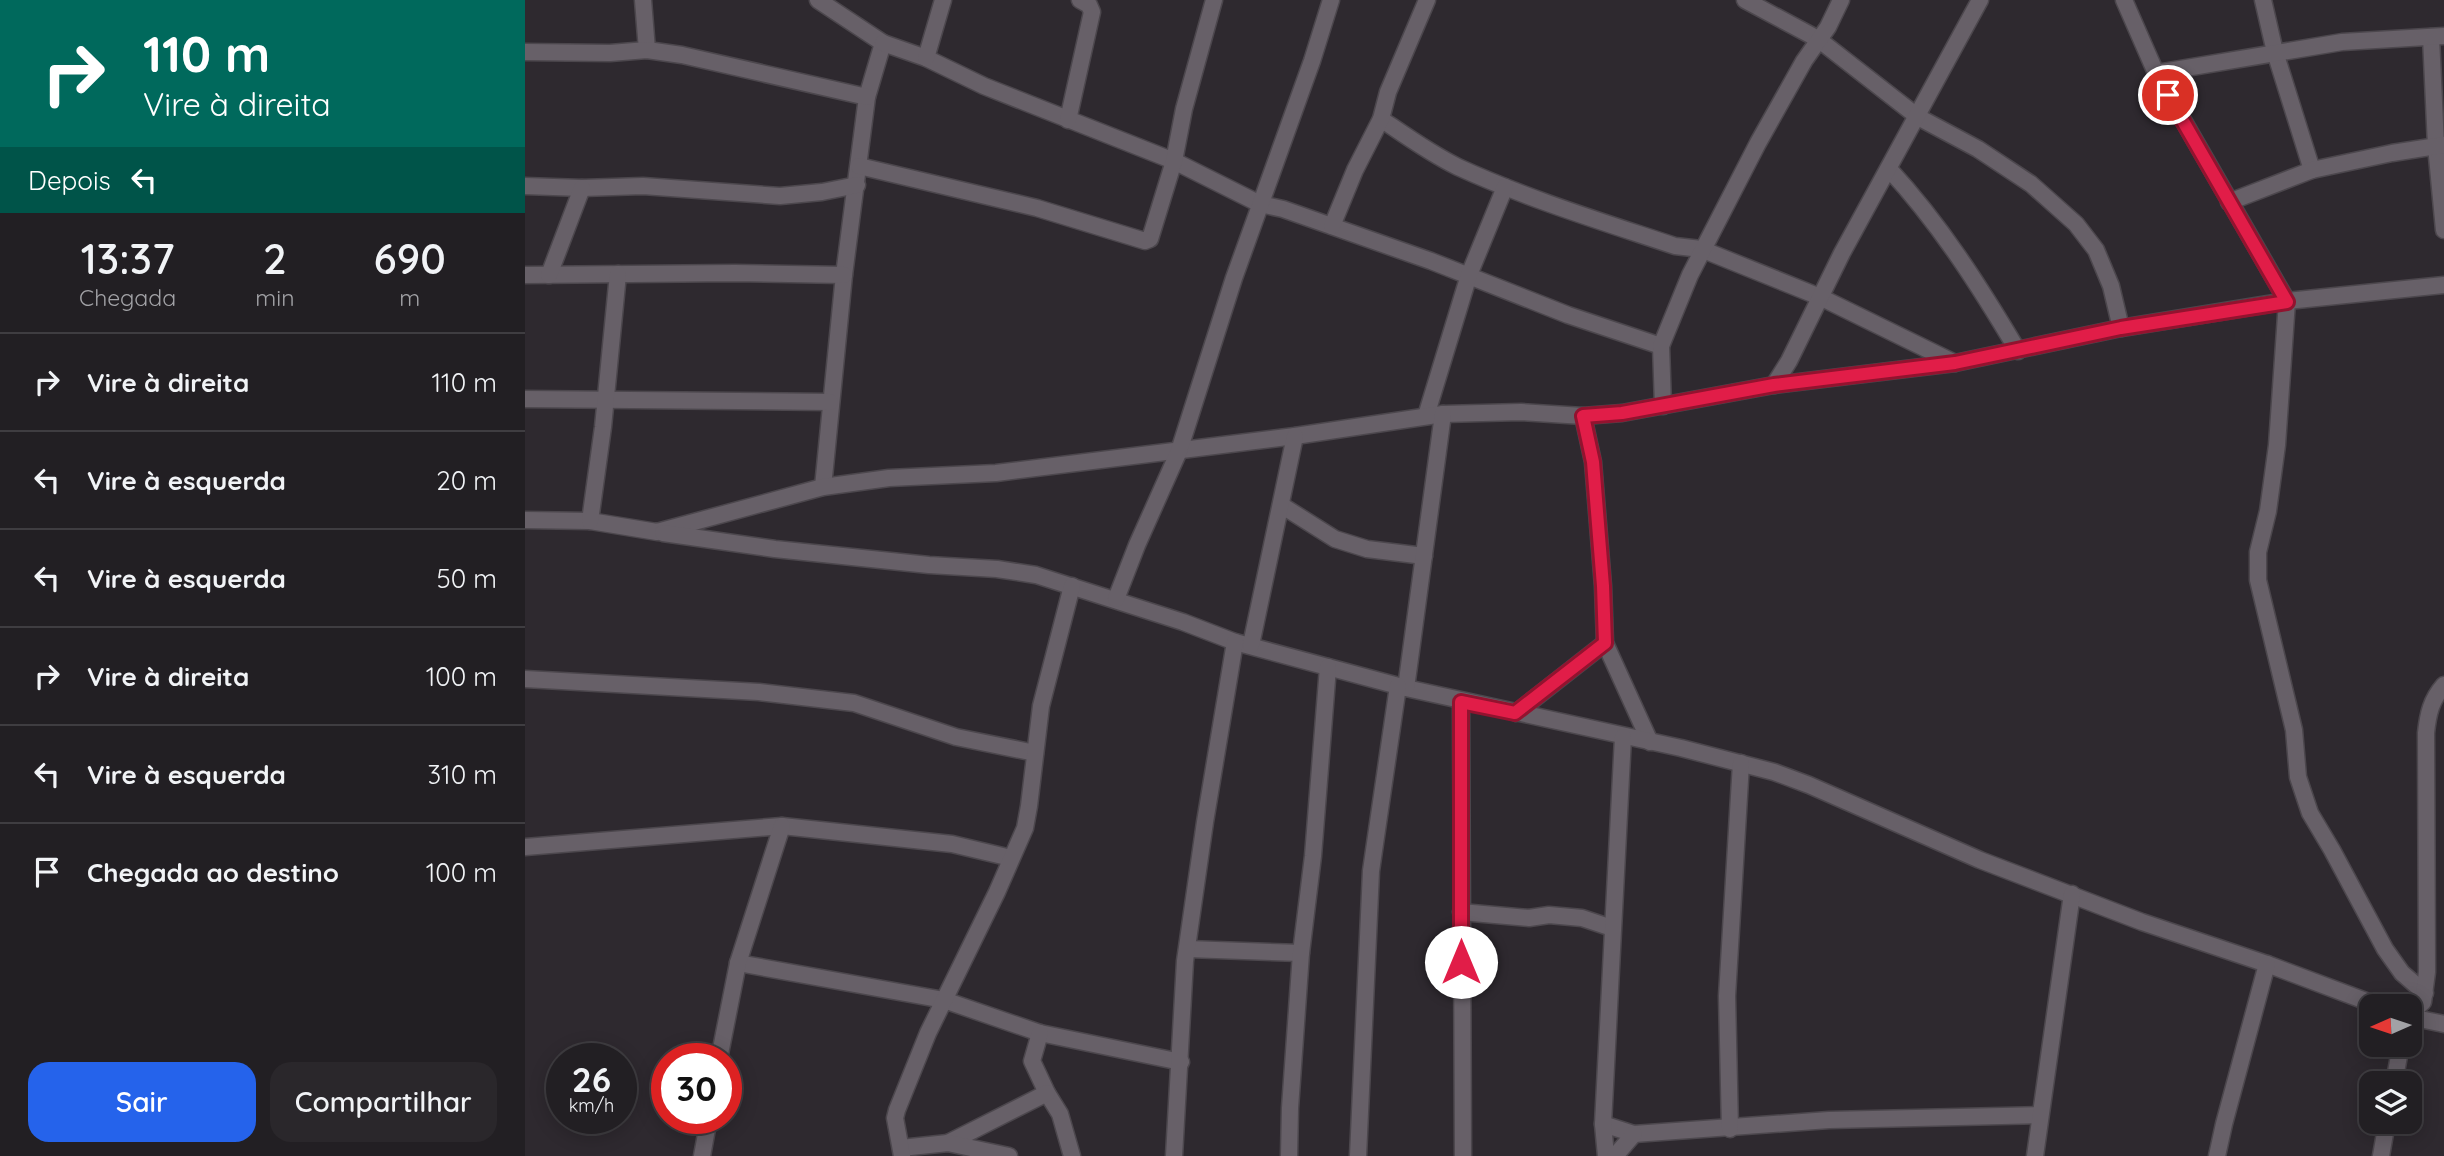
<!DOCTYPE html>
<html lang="pt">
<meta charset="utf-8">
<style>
:root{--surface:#221f23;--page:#2a272b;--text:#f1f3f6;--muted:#a2a2a6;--line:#3f3d41;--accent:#2563eb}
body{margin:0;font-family:Quicksand,sans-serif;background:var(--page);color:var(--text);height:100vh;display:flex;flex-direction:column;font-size:26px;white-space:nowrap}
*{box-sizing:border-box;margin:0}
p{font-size:23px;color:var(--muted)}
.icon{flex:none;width:38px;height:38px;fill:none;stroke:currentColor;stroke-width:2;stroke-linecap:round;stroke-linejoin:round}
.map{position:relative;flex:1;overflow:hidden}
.details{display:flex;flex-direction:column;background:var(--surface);width:525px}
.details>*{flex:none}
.hud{background:#00695c;color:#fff;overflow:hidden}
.needle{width:46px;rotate:267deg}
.buttons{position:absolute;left:1834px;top:994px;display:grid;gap:14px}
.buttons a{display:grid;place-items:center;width:63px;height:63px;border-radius:14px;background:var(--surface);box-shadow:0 4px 18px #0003,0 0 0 2px var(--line);font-size:35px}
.speed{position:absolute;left:21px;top:1043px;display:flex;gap:14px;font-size:35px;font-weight:700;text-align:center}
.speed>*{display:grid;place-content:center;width:91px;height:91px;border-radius:50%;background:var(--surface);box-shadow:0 4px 18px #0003,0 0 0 2px var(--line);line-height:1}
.speed small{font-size:18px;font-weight:400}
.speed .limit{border:10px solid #d22;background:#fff;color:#111}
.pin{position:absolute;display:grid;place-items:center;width:60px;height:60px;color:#fff;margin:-30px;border:4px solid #fff;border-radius:50%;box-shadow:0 2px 7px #0007}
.me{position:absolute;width:77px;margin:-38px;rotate:0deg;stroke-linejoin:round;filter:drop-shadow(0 0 5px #0008)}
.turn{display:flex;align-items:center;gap:24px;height:147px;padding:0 28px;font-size:32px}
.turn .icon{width:91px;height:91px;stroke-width:2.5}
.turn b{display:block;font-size:49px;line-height:60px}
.then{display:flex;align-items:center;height:66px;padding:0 28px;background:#0003;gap:14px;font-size:26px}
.eta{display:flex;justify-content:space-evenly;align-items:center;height:119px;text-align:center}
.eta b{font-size:42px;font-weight:600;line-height:49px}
.cta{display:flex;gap:14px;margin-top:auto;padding:14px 28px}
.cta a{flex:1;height:80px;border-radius:21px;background:var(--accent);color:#fff;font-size:28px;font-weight:600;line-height:80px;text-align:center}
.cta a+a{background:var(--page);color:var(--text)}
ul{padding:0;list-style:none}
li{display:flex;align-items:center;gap:21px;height:98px;padding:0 28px;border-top:2px solid var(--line)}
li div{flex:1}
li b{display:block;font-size:26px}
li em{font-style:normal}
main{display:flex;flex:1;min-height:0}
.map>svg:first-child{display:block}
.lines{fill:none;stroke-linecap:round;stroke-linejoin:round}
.street-casing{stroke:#4c474d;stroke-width:19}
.street{stroke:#676068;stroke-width:16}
.route-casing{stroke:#92132f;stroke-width:18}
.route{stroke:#e11d48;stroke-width:12}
</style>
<main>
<section class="details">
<div class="hud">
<div class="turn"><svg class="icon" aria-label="right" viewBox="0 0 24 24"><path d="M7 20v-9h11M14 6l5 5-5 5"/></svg><div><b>110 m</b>Vire à direita</div></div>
<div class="then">Depois<svg class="icon" aria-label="left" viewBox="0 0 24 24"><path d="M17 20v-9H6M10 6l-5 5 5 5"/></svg></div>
</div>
<div class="eta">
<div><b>13:37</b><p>Chegada</p></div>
<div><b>2</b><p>min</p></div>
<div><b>690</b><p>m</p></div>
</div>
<ul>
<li><svg class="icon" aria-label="right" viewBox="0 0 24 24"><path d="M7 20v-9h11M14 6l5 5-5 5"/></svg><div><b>Vire à direita</b></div><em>110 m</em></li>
<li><svg class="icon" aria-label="left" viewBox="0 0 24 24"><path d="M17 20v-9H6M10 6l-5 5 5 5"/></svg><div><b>Vire à esquerda</b></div><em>20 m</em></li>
<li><svg class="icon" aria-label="left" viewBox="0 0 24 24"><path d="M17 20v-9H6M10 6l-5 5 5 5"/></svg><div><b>Vire à esquerda</b></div><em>50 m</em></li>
<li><svg class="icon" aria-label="right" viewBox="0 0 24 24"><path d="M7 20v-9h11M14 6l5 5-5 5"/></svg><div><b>Vire à direita</b></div><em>100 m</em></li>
<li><svg class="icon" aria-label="left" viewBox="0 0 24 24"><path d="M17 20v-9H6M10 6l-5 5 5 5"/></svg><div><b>Vire à esquerda</b></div><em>310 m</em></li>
<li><svg class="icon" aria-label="arrive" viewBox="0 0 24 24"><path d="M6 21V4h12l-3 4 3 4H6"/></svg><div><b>Chegada ao destino</b></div><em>100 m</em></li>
</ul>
<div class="cta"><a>Sair</a><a>Compartilhar</a></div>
</section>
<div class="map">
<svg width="1919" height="1156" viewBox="0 0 1919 1156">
<rect width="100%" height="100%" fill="#2e292f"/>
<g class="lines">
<defs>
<g id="street">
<path d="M118 0 122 50"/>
<path d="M293 0 358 43 342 97 319 275 298 487"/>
<path d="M1220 0 1293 39 1393 117 1453 149 1506 184 1551 224 1571 250 1586 286 1596 328"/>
<path d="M1599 0 1631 73 1762 301 1752 445 1743 511 1733 552V580L1769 730 1773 777 1785 813 1807 850 1860 949 1877 973 1900 993"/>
<path d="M1738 0 1750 52 1787 170"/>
<path d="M1906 37 1911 146 1919 230"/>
<path d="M358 43 401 58 459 86 649 161 735 204 758 209 906 261 1043 315 1136 346"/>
<path d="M0 52 85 53 122 50 157 55 342 97"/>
<path d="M401 58 418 0"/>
<path d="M1631 73 1817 42 1919 36"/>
<path d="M856 119C881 136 906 154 933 167 1003 199 1078 222 1150 246L1176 249 1295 297 1430 363"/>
<path d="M543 120 567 12 564 5 555 0"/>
<path d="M334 166 512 208 620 241 625 239 649 161 659 109 689 0"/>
<path d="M1364 169C1415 224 1455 287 1493 351"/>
<path d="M0 186 57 188 118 186 255 196 297 192 332 185"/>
<path d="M1704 202 1787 170 1867 153 1919 145"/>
<path d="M807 226 830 170 856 119 863 92 902 0"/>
<path d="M0 275 210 273 319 275"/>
<path d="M24 275 57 188"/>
<path d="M1249 385 1264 361 1317 253 1455 0"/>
<path d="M0 399 305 402"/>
<path d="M1138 406 1136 346 1165 275 1233 143 1279 61 1303 27 1316 0"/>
<path d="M901 416 944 275 980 187"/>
<path d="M1058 416 1068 462 1078 586 1080 643 1125 742"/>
<path d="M756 505 810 539 842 549 899 556"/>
<path d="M0 520 65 521 132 532 298 487 364 478 471 473 770 436 918 414 996 412 1058 416 1097 413 1249 385 1430 363 1596 328 1762 301 1919 285"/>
<path d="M65 521 78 427 93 274"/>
<path d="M138 533 250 549 404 565 472 569 511 575 658 622 710 642 881 688 1156 748 1249 772 1284 785 1455 860 1617 922 1742 964 1854 1006"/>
<path d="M591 599 612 545 654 451 709 278 787 61 806 0"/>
<path d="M726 645 770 436"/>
<path d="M0 679 234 692 329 703 431 737 510 753"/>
<path d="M881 688 918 414"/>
<path d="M936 702 938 1156"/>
<path d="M991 713 1080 643"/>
<path d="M0 847 257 826 427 844 486 858"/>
<path d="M936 912 1004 918 1024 915 1057 918 1087 928"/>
<path d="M663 949 776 953"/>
<path d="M213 963 419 1000 515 1033 656 1062"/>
<path d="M1885 1014 1898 1002 1902 972 1901 733C1903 714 1906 700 1919 685"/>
<path d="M1885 1017 1919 1024"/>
<path d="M515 1033 507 1061 522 1093 535 1114 547 1156"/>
<path d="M194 1059 213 963 257 826"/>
<path d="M1869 1083 1876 1045"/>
<path d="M1078 1124 1109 1134 1304 1120 1515 1115"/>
<path d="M1205 1129 1202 996 1216 763"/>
<path d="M423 1143 522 1093"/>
<path d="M376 1148 423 1143 484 1156"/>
<path d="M177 1156 184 1118"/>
<path d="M377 1156 370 1118 372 1110 403 1033 472 892 500 828 504 806 516 706 547 586"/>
<path d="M649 1156 660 961 680 822 710 642"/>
<path d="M764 1156 765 1108 776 953 788 856 803 667"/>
<path d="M833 1156 846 871 873 686"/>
<path d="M1081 1156 1078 1124 1098 737"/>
<path d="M1090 1156 1109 1134"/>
<path d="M1510 1156 1547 894"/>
<path d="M1692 1156 1699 1124 1742 964"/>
<path d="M1856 1156 1862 1122"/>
</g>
</defs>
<use href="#street" class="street-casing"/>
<use href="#street" class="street"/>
</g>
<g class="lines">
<defs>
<path id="route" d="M936 962V702L990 713 1080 643 1078 586 1068 462 1058 416 1097 413 1249 385 1430 363 1596 328 1762 302 1643 95"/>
</defs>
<use href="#route" class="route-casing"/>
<use href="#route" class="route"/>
</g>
</svg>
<div class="buttons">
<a><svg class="needle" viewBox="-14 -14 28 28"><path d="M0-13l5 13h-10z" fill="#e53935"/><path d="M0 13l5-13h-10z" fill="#a2a2a6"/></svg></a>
<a><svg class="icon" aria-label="layers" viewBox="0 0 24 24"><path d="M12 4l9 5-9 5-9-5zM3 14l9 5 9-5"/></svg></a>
</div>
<div class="speed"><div>26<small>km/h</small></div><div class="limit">30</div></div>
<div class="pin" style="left:1643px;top:95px;background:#d93025"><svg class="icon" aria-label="arrive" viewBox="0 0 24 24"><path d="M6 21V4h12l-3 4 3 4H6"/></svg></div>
<svg class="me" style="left:936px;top:962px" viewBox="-20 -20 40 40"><circle r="19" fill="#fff"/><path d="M0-13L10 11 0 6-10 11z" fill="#e11d48"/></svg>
</div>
</main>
